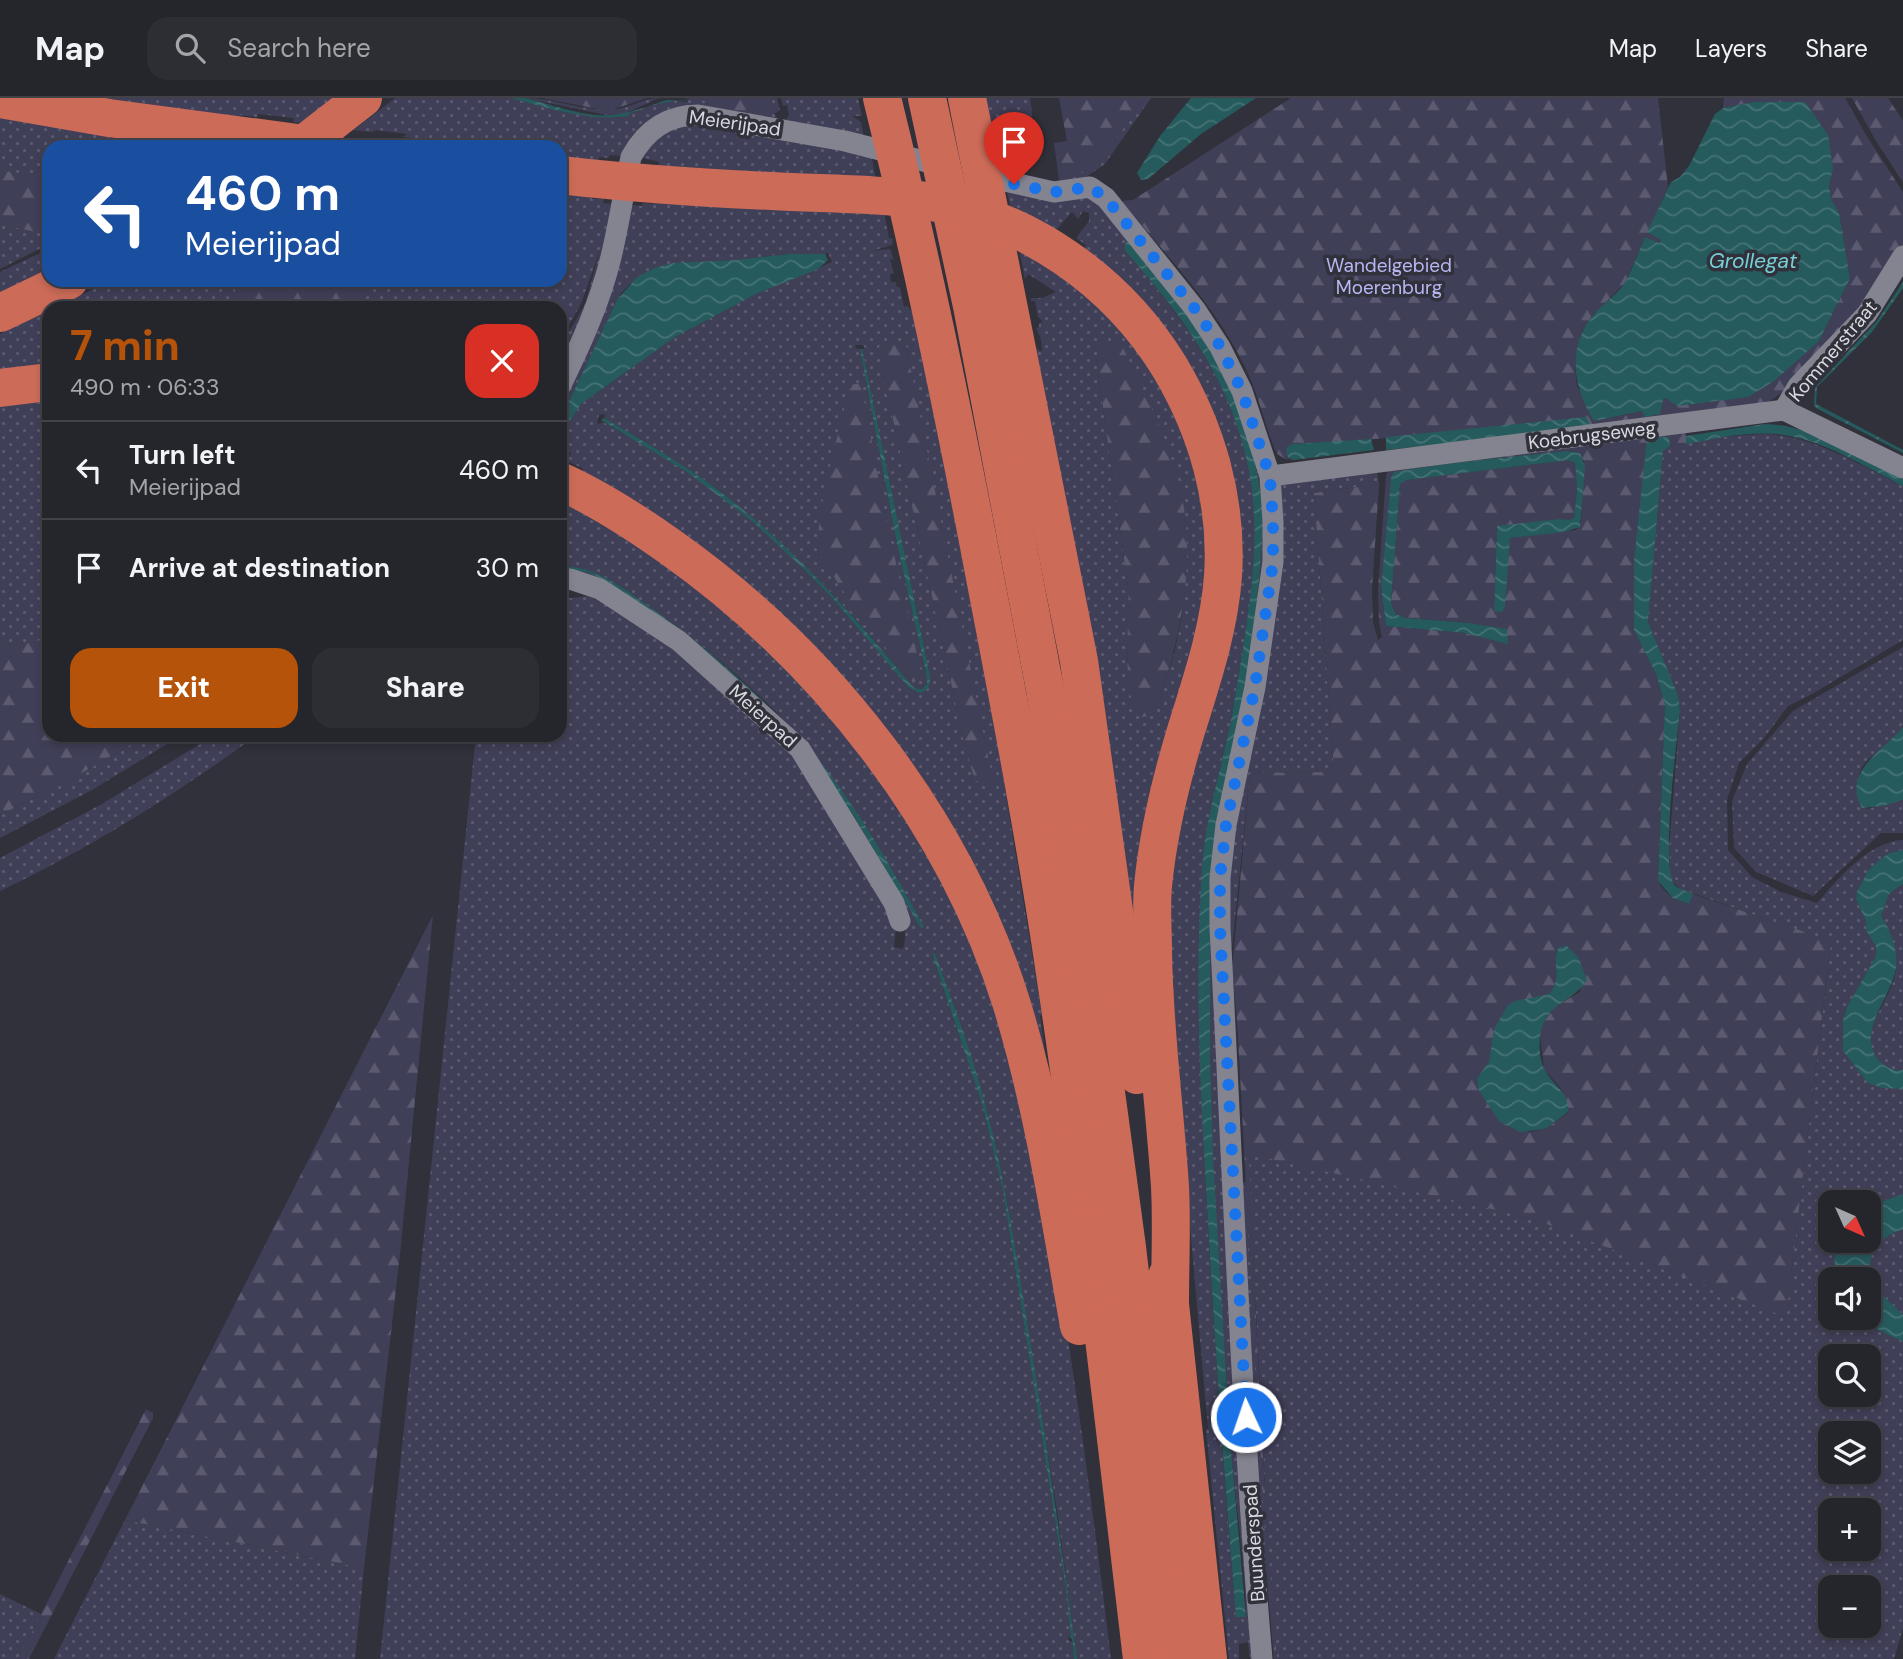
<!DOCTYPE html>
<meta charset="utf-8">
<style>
:root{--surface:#25252c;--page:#2d2d34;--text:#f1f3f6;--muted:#a3a5a9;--line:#424248;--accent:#b45309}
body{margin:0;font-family:"DM Sans",sans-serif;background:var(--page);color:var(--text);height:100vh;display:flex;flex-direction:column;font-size:26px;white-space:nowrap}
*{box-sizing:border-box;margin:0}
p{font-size:23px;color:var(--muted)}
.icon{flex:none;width:38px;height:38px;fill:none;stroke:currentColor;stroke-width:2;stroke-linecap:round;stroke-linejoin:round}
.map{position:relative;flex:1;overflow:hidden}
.drawer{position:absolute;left:42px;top:203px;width:525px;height:441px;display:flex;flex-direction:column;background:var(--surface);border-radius:21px;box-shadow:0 4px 10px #0003,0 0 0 2px var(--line)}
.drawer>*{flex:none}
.banner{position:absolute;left:42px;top:42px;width:525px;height:147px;border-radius:21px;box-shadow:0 4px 10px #0003,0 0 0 2px var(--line);background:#1a4fa0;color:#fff;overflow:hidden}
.needle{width:46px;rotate:135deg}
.buttons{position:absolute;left:1818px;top:1092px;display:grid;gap:14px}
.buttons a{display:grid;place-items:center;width:63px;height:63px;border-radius:14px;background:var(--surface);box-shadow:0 4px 10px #0003,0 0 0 2px var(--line);font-size:35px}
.pin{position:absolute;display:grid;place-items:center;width:60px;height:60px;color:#fff;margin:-72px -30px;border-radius:50% 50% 50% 0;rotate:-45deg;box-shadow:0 0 7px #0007}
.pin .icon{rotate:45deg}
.me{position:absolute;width:77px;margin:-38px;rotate:357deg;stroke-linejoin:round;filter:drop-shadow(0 0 5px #0008)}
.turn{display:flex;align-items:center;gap:24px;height:147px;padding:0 28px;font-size:32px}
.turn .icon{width:91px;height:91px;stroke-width:2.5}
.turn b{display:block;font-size:49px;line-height:60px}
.round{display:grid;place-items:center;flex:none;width:74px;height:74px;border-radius:21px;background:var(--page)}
.headline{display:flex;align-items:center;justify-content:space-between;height:119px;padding:0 28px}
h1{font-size:42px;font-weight:800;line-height:52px;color:var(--accent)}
.action{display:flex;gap:14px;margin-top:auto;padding:14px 28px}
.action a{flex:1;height:80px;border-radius:21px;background:var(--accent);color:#fff;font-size:28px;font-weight:800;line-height:80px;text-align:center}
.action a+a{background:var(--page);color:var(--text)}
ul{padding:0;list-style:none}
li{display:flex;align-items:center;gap:21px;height:98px;padding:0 28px;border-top:2px solid var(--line)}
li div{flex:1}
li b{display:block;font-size:26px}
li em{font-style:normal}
header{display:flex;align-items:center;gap:42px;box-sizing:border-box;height:98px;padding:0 35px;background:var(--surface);border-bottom:2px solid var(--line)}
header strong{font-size:33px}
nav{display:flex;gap:38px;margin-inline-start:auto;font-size:24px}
.search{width:490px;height:63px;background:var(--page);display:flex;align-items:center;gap:18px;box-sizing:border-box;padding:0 24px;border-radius:21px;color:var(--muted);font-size:26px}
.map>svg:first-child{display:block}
.grass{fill:url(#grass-dots);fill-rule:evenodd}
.forest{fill:url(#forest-firs);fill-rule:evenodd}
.water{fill:url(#water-waves)}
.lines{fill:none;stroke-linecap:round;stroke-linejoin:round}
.minor{stroke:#848490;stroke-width:21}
.motorway{stroke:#cc6b58;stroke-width:38}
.route{stroke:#1a73e8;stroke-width:12;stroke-dasharray:0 21.6}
.labels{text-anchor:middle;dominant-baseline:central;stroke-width:7;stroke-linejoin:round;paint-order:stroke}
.street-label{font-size:19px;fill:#d9d9df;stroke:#31313b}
.park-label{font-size:19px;fill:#b8b7f4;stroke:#31313b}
.water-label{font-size:21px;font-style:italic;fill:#77d0d6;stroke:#31313b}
</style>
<header>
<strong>Map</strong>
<div class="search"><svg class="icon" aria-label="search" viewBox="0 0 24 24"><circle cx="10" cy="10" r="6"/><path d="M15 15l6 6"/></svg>Search here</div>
<nav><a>Map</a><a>Layers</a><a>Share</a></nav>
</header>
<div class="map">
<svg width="1903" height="1561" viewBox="0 0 1903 1561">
<defs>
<pattern id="grass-dots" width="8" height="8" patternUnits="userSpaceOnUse" patternTransform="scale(1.75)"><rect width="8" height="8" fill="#403f58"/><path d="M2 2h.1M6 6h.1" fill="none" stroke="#5b5a70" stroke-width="1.8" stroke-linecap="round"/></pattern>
<pattern id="forest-firs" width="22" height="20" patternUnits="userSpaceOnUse" patternTransform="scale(1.75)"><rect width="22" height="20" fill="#403f58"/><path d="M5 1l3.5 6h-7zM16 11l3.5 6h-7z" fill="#5b5a70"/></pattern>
<pattern id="water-waves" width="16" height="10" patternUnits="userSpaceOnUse" patternTransform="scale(1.75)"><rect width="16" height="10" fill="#265b5e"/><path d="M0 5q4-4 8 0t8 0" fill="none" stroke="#457275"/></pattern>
</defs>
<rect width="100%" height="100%" fill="#31313b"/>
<g class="grass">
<path d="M90 0H345L310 26 293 24 294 20 258 16 257 19 240 17 239 22Z"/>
<path d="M395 0C432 0 472 0 510 0 550 3 587 25 628 18L629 15 667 2 687 4 689 1 683 0H699L717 10 769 20 766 0H777L780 12 774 16 778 21H786L789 18 787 7 783 8 781 0H858L862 18H852L861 24 864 40 703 13 622 58 610 57 608 60 599 59 598 65 560 62V49H443L413 44 414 40 403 39 407 36 376 32 372 34 354 32Z"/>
<path d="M525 0C556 0 586 15 617 11 632 9 643 0 659 0L624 16 606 17Z"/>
<path d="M982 0H1030C1034 26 1034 45 1019 67L1004 69 1002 46H997L995 36 991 37Z"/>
<path d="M1144 0H1151L1105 66 1083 81 1060 87 1059 82C1108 71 1116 36 1144 0Z"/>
<path d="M0 20 186 49H49V80H45L0 72Z"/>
<path d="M682 24 871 56 876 82 659 70V64L640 59 642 51Z"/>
<path d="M1006 88C1017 92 1028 97 1039 98 1060 100 1082 88 1100 103 1133 142 1169 180 1198 222 1285 345 1273 464 1247 605 1235 670 1216 731 1215 798L1246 1431 1257 1561H1250L1248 1544 1239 1546V1561H1229L1206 1331H1208L1180 1016H1178L1168 867V796H1170C1177 704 1210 622 1230 535 1255 427 1225 306 1155 221 1134 195 1109 172 1084 150L1086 147 1076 140 1089 123V115L1083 113 1078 121 1072 114 1056 132 1052 131 1011 112ZM1126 144 1131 146C1192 221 1241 280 1258 379 1264 413 1262 445 1259 479 1255 528 1248 578 1238 626 1233 654 1224 682 1219 710 1215 737 1212 767 1211 795 1208 832 1210 871 1210 908 1209 1048 1218 1189 1229 1328 1233 1391 1245 1456 1246 1519L1236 1518C1225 1394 1216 1269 1209 1145 1202 1022 1196 900 1202 777 1204 728 1218 680 1229 632 1234 609 1237 585 1241 562 1251 503 1261 439 1251 379 1235 290 1185 221 1126 154L1124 149Z"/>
<path d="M560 96 592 99V101H604L603 105 614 106 616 127 560 274V249L585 206 601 149 581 206 560 243V210H364L366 193 364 182H560Z"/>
<path d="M653 102 883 108 889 140 893 141 892 147 872 153 890 151 894 162 890 161 894 176H890L891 184H896L897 189H900L904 209 908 208 913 216 926 271 997 642 1042 917 1040 918 1059 1055 912 683 584 381 582 370 567 363 571 355 560 350V338L581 306 675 239 756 196 832 164 828 155C817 159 803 156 791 156 771 157 752 161 732 162 688 165 643 160 617 202L560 322V298L632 107 642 108 643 105 653 106ZM905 242 992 684 965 648 883 276 880 248ZM856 247H863L865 250 862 251 929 573 927 591 914 593 909 590C844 510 774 430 686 373 659 356 631 340 603 324L598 326 597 324 599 317 605 316 604 320C643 343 682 365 718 392 791 447 854 516 911 587L916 591H922L927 584V579L897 446 860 251 855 250ZM860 285 886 422 912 584 904 573Z"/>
<path d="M0 126 49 137V146L0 171Z"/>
<path d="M1017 141 1047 156 1168 278 1217 459 1173 653 1154 976 1036 251 1042 253 1041 241 1036 230 1039 229V225L1043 224 1038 219 1035 203H1031V200H1042L1056 194 1028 176 1025 181ZM1096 260 1165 343 1185 415 1187 460 1182 517 1175 552 1157 611 1133 606 1127 560 1130 506 1128 489Z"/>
<path d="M49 151V179L0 202V174Z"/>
<path d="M112 182H140L142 185 149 182H169L172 186 178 182H237L233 210H123L128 207 126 202 113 210H54Z"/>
<path d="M49 213V275L0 281V236Z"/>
<path d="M49 298V541L0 549V305Z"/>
<path d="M1760 336C1813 336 1857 366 1903 388V542L1812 596 1788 608 1764 640 1739 665 1727 702 1728 752 1752 779 1781 794 1817 805C1838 781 1869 743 1903 742V752L1889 755 1878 763 1868 773 1857 793 1856 801 1866 823V832L1876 849V858L1847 909 1843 923V953L1868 985 1882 990 1903 991V1096L1869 1108V1104H1830V1143H1837L1834 1161 1837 1181H1830V1220H1865L1879 1233 1903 1243V1530L1894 1561H1277L1269 1470 1248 1055 1505 1114 1544 1125 1786 1218 1831 844 1681 791 1671 783 1669 751 1680 612 1678 597 1648 524 1663 352 1669 349 1720 339ZM1830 1258H1869V1297H1830ZM1830 1335H1869V1374H1830ZM1830 1412H1869V1451H1830ZM1830 1489H1869V1528H1830Z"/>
<path d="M1377 373 1379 386 1314 395 1334 674 1250 675 1232 850 1226 845 1224 797 1280 387Z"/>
<path d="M560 398C587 410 613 427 638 444 743 513 829 602 899 706L895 709 896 711 900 709 937 771 940 770C963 817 985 865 1002 915 1034 1012 1048 1115 1064 1215 1082 1330 1097 1445 1111 1561H1077L1058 1419 1006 1097 987 1012 950 896 934 856 932 857 983 1009 1003 1093 1067 1498 1072 1538H1068L1069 1543H1072L1074 1561H380L476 637H560V501L591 498V492L602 496C678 546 752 602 807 675 841 719 866 769 893 817L896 830 894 849 903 851C907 837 905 824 899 811 872 761 845 711 811 665 764 604 701 551 637 508 625 500 611 488 597 483 584 479 573 480 560 482V472L587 474 609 484 685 536 742 585 811 658 852 715 921 829H923C891 769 858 711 815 658 772 604 711 552 654 512 624 491 598 468 560 468Z"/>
<path d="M1903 549C1903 572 1903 605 1903 626 1899 650 1855 656 1859 685 1860 693 1864 703 1867 711L1903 702V735H1881L1813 798 1756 774 1734 750 1732 703 1747 666 1793 613Z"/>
<path d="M147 637H182L92 692 0 740V717L68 683Z"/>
<path d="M215 637H257C176 696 91 750 0 793V760L100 707Z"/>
<path d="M1903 786V972C1894 973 1890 971 1883 966 1849 938 1895 902 1896 870 1897 853 1891 831 1881 818L1889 796Z"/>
<path d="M1246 1083 1266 1443 1267 1475 1259 1470 1239 1088Z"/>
<path d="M1903 1132V1217C1893 1207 1879 1196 1873 1183 1861 1161 1882 1135 1903 1132Z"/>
<path d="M125 1422 364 1470 355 1561H54Z"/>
<path d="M0 1496 41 1516 18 1561H0Z"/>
</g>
<g class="forest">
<path d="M542 0H647L608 13Z"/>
<path d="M699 0H766L770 21 717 10Z"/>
<path d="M1059 0H1144C1117 34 1107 73 1059 82L1054 45 1067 43Z"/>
<path d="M1291 0H1658L1668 89 1648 134 1662 142 1660 145 1645 139 1625 185 1592 218 1582 234 1577 251 1575 270 1577 288 1595 323 1643 313 1663 302 1819 243 1850 180 1839 115 1831 101 1829 87 1833 71 1754 4 1723 10 1724 0H1845L1866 37 1903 94V147L1882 185 1784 293 1769 304 1669 323 1292 346 1286 352 1290 361 1293 362 1285 361 1277 356C1266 332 1261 305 1250 280 1222 214 1167 159 1122 103L1133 102Z"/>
<path d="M1852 0H1888L1903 23V84L1876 43Z"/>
<path d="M0 72 49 80V137L0 126Z"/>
<path d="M237 182H364L366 193 364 210H233Z"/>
<path d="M905 242 993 684 975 683 965 648 883 276 879 248Z"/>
<path d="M1110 243 1119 245 1124 252C1149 302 1178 361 1185 417 1193 484 1177 549 1157 611L1151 618 1141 619C1119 599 1131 519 1128 489L1096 260 1101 246Z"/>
<path d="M861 285 886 422 922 578 913 585 848 501 816 450 824 393 850 287Z"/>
<path d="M1686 333V346L1669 349 1647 340 1634 532 1656 576 1665 606 1658 783C1665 796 1675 802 1689 806L1693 796 1831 843 1786 1219 1544 1125 1505 1114 1249 1056C1256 1224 1263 1393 1277 1561H1274L1268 1493 1237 922 1232 871 1250 675 1334 674 1314 395 1379 386 1372 492 1373 524 1378 542 1382 539 1379 524 1378 492 1386 378 1389 371ZM1567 353 1577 354 1584 363 1581 425 1576 432 1510 440 1502 514 1494 512 1497 429 1558 421 1570 423 1574 420 1577 392 1575 365 1569 362 1407 382 1400 386 1391 505 1395 516 1406 520 1469 525 1506 531 1508 545 1465 535 1386 528 1381 488 1391 380 1445 366ZM1559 849H1567C1583 868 1584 869 1580 894L1555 909 1542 926 1540 937 1544 971 1562 992 1568 1015 1545 1031 1529 1034 1496 1017 1478 991 1477 980 1489 964 1508 907C1521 900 1536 903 1547 897 1565 886 1550 865 1559 849Z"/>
<path d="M49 541V637H147L68 683 0 717V549Z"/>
<path d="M433 817 400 1156 364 1470 125 1422Z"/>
<path d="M146 1311 153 1315V1320L29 1561H18Z"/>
</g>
<g class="water">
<path d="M511 0H525C550 6 586 20 612 17 636 15 665 0 690 3L667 2 630 15 628 18C590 24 548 10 511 0Z"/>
<path d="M1191 0H1256L1201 36 1148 81 1141 82 1137 75 1160 38Z"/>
<path d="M1754 4H1805L1828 37 1833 71 1829 87 1831 101 1839 115 1850 180 1819 243 1774 283 1748 299 1677 308 1666 300 1663 302 1660 316 1645 319 1642 313 1594 323C1572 288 1566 247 1596 214 1605 204 1619 195 1626 183 1633 169 1639 153 1645 139L1660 145 1661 142 1647 134 1671 84 1680 79 1689 68 1715 16 1723 10Z"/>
<path d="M1126 144H1128L1193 222 1231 288 1254 360 1261 396 1263 430 1256 519 1210 796V961L1213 1059 1229 1329 1246 1519H1236C1225 1387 1215 1256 1208 1124 1201 1007 1194 888 1202 770 1205 723 1219 678 1229 632 1234 609 1237 585 1241 562 1251 500 1261 435 1249 373 1233 286 1183 218 1126 154L1124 150Z"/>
<path d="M789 156H825L828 162 818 171 756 196 675 239 581 306 560 338V322L617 202 636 180 654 170 673 165 735 162Z"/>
<path d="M1903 184V190L1872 234 1817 289 1816 306 1903 352V355L1818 311 1814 308 1815 289 1877 223Z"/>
<path d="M860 251H862L929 573C931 583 931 592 920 595L909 590 835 503 804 471 752 423 687 374 601 322 604 320C643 343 682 365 718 392 791 447 853 516 911 587L916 591H922L927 585V579L897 446Z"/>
<path d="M1586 319 1592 330 1386 352V339Z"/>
<path d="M1765 326C1814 327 1860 360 1903 381V388C1865 369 1826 343 1783 337 1752 332 1717 340 1686 346V338Z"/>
<path d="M1669 339 1670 348 1663 353 1648 524 1678 597 1680 612C1677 643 1660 769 1675 788L1693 796 1689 806 1673 800 1658 783 1665 606 1656 576 1634 532V463L1647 340Z"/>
<path d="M1371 341 1374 352 1293 362 1288 359 1286 354 1287 349 1292 346Z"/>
<path d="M1567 353 1580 355 1585 368 1580 429 1564 434 1510 440 1505 508 1502 514 1494 513 1497 428 1558 421 1570 422 1574 420 1577 392 1575 365 1569 362 1407 382 1400 386 1391 504 1395 516 1406 520 1469 525 1507 531 1508 546 1465 535 1386 528 1381 488 1391 380 1394 374 1445 366Z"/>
<path d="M560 468C598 468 624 491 654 512 701 545 743 582 783 623 794 635 806 646 816 658 858 711 892 770 924 829L921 830 852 715 811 658 742 585 685 536 609 484 587 474 560 472Z"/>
<path d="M1903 629V702L1882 708 1862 710C1841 674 1884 652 1903 629Z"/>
<path d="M1903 752V786L1889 796 1881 818C1891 832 1898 852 1896 870 1892 900 1851 939 1883 966 1890 971 1894 973 1903 972V991L1882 990 1868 985 1843 953V923L1847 909 1876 858V849L1866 832V823L1856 801 1857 793 1868 773 1878 763 1889 755Z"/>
<path d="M1567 848 1578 859 1587 882C1576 900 1553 905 1544 924 1538 936 1538 961 1545 972 1554 989 1569 993 1568 1014L1545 1031 1520 1034 1499 1023 1478 991 1477 980 1489 964 1494 931 1508 907 1515 903 1549 896C1564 878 1550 866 1559 849Z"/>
<path d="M932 856H935C957 915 979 976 993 1037 1011 1113 1021 1190 1034 1267 1049 1365 1064 1463 1077 1561H1074L1072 1541 1068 1538H1071L1067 1498 1003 1093 983 1009Z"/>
<path d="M1903 1096V1132C1882 1135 1862 1161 1873 1183 1879 1196 1893 1207 1903 1217V1243C1888 1237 1876 1233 1865 1220H1869V1181H1837L1834 1161 1837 1143H1869V1108Z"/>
</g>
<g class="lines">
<g class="minor">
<path d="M978 77 1054 94 1090 89 1106 100 1195 211 1220 249 1242 293 1270 378 1273 424V464L1255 589 1226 727 1220 780V830C1233 1074 1241 1318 1262 1561"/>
<path d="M560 289C580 248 600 205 611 159 619 126 624 92 631 59 646 32 667 17 698 17L845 43 947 69"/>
<path d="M1784 312 1798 288 1867 216 1903 158"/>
<path d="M1270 378 1784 312 1903 370"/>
<path d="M560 483 570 481 600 491 679 543 800 651 894 805 900 823"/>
</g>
<g class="motorway">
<path d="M882 0C922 162 956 326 987 490 1012 620 1037 751 1056 882 1090 1108 1115 1334 1142 1561"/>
<path d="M927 0 972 208 1045 591 1089 869 1127 1149 1175 1561"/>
<path d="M967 0 1079 563 1137 977"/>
<path d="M0 1 109 20 327 49"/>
<path d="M300 49 363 0"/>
<path d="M560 77C630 85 701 90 772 93 823 96 876 95 926 103 1027 120 1116 182 1169 268 1207 331 1228 404 1223 478 1219 533 1201 584 1185 636 1170 686 1158 736 1153 788 1151 809 1153 832 1153 853 1154 932 1165 1011 1170 1089 1172 1127 1170 1166 1170 1204"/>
<path d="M0 215 69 182"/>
<path d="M0 290 49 284"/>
<path d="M560 383C598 400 635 424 669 448 825 558 955 723 1012 907 1044 1012 1060 1121 1079 1228"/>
<path d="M1167 1178 1208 1561"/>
</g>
</g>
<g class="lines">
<path class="route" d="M1014 86 1054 94 1090 89 1106 100 1195 211 1220 248 1242 293 1270 379 1273 424V464L1255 589 1226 727 1220 780V830L1246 1319"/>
</g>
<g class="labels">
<g class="street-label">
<text transform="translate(735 25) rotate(8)">Meierijpad</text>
<text transform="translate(1833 253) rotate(-50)">Kommerstraat</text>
<text transform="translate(1592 337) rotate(-7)">Koebrugseweg</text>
<text transform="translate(763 618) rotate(42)">Meierpad</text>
<text transform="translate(1254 1445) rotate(-94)">Buunderspad</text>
</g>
<g class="park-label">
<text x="1389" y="167">Wandelgebied<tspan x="1389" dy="22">Moerenburg</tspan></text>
</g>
<g class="water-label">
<text x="1753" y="163">Grollegat</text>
</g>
</g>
</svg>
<div class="buttons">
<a><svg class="needle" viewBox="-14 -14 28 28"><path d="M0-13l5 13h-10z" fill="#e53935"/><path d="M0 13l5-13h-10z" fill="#a3a5a9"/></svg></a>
<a><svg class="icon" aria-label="sound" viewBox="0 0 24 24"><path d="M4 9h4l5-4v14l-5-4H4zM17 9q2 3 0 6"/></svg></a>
<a><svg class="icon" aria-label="search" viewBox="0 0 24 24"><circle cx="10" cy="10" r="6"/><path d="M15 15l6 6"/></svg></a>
<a><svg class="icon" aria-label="layers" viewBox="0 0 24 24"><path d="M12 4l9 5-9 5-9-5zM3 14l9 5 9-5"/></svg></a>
<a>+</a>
<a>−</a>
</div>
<div class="pin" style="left:1014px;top:86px;background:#d93025"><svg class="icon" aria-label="arrive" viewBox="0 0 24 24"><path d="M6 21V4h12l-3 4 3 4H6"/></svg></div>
<svg class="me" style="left:1246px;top:1319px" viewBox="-20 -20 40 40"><circle r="17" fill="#1a73e8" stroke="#fff" stroke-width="3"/><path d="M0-11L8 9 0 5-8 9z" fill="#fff"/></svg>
<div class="banner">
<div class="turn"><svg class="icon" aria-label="left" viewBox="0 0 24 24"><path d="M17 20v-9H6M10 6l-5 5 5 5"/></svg><div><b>460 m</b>Meierijpad</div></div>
</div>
<section class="drawer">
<div class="headline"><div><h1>7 min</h1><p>490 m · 06:33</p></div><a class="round" style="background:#d93025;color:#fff"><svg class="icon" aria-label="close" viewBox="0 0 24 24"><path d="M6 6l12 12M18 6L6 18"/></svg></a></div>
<ul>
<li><svg class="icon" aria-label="left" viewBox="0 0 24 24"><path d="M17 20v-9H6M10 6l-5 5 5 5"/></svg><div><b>Turn left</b><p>Meierijpad</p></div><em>460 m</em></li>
<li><svg class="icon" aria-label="arrive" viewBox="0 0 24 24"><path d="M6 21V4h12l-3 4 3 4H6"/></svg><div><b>Arrive at destination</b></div><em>30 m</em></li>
</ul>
<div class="action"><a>Exit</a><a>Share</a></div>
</section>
</div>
